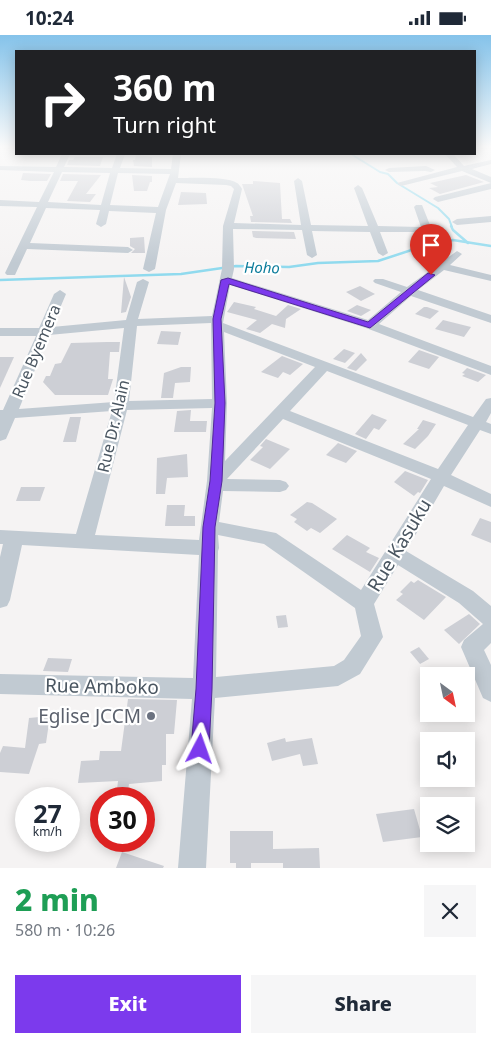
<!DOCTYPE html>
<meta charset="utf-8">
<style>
:root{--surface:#fff;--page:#f6f6f7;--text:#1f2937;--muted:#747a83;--accent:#7c3aed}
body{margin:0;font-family:"Noto Sans",sans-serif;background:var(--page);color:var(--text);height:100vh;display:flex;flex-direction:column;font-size:19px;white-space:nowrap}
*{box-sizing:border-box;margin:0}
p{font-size:16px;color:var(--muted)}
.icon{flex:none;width:28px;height:28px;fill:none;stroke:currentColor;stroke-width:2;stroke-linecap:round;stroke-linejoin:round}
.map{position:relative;height:833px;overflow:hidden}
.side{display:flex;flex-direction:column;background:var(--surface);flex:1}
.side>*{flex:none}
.guide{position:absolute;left:15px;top:15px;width:461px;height:105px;border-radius:0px;box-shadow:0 2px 12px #0003;background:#202124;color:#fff;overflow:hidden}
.needle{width:32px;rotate:147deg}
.fabs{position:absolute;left:420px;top:632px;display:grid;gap:10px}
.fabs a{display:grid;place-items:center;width:55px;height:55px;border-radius:0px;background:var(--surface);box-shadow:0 2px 12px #0003;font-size:25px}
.speed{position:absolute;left:15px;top:752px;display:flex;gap:10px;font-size:25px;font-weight:700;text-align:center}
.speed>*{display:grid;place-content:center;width:65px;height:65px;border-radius:50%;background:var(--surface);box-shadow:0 2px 12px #0003;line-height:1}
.speed small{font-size:12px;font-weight:400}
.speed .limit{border:8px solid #d22;background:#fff;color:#111}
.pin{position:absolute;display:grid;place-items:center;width:42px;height:42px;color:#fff;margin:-51px -21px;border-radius:50% 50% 50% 0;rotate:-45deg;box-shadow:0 0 5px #0007}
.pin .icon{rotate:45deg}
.me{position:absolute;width:55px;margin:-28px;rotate:4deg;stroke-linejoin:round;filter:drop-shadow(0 0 4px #0008)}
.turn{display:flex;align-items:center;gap:18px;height:105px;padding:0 15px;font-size:22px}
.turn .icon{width:65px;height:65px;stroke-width:2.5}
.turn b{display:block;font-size:35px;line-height:42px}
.round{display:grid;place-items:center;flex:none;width:52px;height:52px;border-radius:0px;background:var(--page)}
.summary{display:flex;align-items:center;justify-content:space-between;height:85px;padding:0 15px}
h1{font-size:30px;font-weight:800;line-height:38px;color:#1e9e55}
.cta{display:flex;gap:10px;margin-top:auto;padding:10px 15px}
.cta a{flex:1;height:58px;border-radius:0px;background:var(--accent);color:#fff;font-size:20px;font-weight:800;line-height:58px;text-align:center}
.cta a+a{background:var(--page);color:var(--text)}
.status{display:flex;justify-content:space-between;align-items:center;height:35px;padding:0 25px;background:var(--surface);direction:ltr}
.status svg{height:14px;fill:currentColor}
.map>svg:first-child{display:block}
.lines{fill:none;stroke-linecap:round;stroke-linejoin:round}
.stream-far1{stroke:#90daee;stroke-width:2}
.stream{stroke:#90daee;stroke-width:2.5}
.building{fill:#cdcfd5}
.minor{fill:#c1cad2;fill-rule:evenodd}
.route{fill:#7c3aed;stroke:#51269a}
.worship-dot{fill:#6b7280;stroke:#fff;stroke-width:2}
.labels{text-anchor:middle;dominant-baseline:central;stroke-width:4.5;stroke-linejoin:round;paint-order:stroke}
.far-water-label{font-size:15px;font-style:italic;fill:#0c7c9b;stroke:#fff}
.street-label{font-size:16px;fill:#4a5661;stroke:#fff}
.near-street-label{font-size:19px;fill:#4a5661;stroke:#fff}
.near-worship-label{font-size:19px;fill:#5b616d;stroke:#fff;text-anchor:end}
</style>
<div class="status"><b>10:24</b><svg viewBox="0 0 49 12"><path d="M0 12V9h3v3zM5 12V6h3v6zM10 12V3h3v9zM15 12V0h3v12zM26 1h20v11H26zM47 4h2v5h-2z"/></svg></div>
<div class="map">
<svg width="491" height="833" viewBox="0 0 491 833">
<rect width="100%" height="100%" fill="#f5f3f3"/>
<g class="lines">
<path class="stream-far1" d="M351 119 380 137 388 139 397 148 438 173 449 184 452 192"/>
<g class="stream">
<path d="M451 191 453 195 468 208"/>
<path d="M0 245 181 239 236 231 289 232 318 228 378 226 433 208 453 205 491 211"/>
</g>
</g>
<g class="building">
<path d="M136 120 152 122V132L134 131 133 125H135Z"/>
<path d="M75 122H103L100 131 67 130 69 125H73Z"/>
<path d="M23 138 51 139 47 146H30L21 145Z"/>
<path d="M63 139 101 140 86 159H96L90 167 67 166 78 146H60Z"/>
<path d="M132 140 152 141V147H150L147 156H134Z"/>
<path d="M466 140 484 147 440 159 429 153 438 152 430 148Z"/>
<path d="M253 146 280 148 282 184H290L292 188 251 187 250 181H253L242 149H253Z"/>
<path d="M181 157 206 158 207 169 178 170Z"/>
<path d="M252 196 294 197 296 204 256 203 253 202Z"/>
<path d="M144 202 145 218H131L135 214 130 211V203Z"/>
<path d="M124 242 131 262 126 277 121 278Z"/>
<path d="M360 251 375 259 361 266 346 257Z"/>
<path d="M234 267 256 272 254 274 276 281 288 270 301 274 286 284 285 293 272 289 260 298 246 294 257 285 227 277Z"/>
<path d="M357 270 371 275 361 281 347 276Z"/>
<path d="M424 272H427L439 276 430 284 415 279Z"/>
<path d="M443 285 471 292 464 302 435 294Z"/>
<path d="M161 296 181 297 178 310 157 309Z"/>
<path d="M107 307H120L119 317H110L108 344H113L108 360H55L43 347 46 341H50L55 329 61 328 71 308Z"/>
<path d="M344 314 355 318 345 328 333 324Z"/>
<path d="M419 315 439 322 429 334 408 327Z"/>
<path d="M361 318 367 325 356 336 347 333Z"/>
<path d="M282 321 303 329 290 340 283 337 278 343 261 337Z"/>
<path d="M0 322H14L0 353Z"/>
<path d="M181 332H191L190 347 175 348 173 363H161L164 338Z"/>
<path d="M467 333 486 340 478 347 462 341 465 339 462 338Z"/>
<path d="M191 375 190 386H207L206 397H174L177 376Z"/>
<path d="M372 379 387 385 379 395 374 393 366 404 355 399Z"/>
<path d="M70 382H81L76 407H63Z"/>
<path d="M423 385 436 389 428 401 415 414 403 409 419 394H417Z"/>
<path d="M266 404 290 414 270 434 250 425 263 412 260 411Z"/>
<path d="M338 408 357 416 346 428 326 420Z"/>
<path d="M187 419 188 442 167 443 165 459H156L157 423Z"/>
<path d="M405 436 428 445 420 458 418 457 414 461 394 447Z"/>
<path d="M21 452H45L40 466H16Z"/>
<path d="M307 467 312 468 337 484 320 498 311 493 307 496 294 487 297 484 290 480Z"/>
<path d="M167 470H185L184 481H195V491H165Z"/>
<path d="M480 483 491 487V508L471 500Z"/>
<path d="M347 500 370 513 366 517 379 523 370 537 332 514Z"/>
<path d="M418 545 446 562 424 585 396 565 403 559 400 557 411 546 414 548Z"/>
<path d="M469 579 480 589 459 609 444 595Z"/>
<path d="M286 580 288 592 278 593 276 581Z"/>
<path d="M419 612 429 624 420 629 410 617Z"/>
<path d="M48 623 72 624 68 637 43 636Z"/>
<path d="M128 664 177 665 174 699H166V730H162V746L129 749 127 763H116L118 746 78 748 81 726 99 725 100 716H121Z"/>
<path d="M50 681 46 708 39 709 29 739 0 737V718L3 711 25 713 29 683Z"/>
<path d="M285 703 286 707 312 703 318 729 303 731 300 719 272 726 267 708Z"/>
<path d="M414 774 422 802 383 807 376 779Z"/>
<path d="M230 796H273V814L319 813 320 833H283V828H251V833H236V828H230Z"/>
<path d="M122 817 164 831 163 833H116Z"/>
</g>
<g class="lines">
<g class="minor">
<path d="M62 119H70L64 132 112 133 117 119H125L120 133 171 134 173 119H181L178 143C191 143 227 141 237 148 238 148 242 153 242 154L234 188 301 190 294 146 298 143 302 146 311 190 368 191 354 153 358 150 362 153 378 191 421 192 414 172 416 170H422L432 195 431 197H380L388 218 383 221 378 218 370 197 312 196 317 220 312 223 307 220 302 195 233 194 234 234 232 243 368 285 401 257 375 248 373 246 375 244H383L407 252 457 216 462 219 450 230 491 240V246L444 235 418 255 491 280V288L411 261 379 289 491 331V340L366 293 230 250 223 288 473 382 486 364 491 363V378L486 387 491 389V399L480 395 451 440 491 459V472L444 451 406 516 473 556 491 571V608L484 615 491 630V667L483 663 461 612 464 605 483 589 459 568 398 530 374 569 383 602 360 639 338 651 215 663 206 833H178L192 664 0 659V639L193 643 199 520 22 510 10 565 7 571 0 573V522L3 509H0V495L76 499 112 376 15 383 6 404 0 406V375H3L36 301H0V293H39L54 259 60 255 66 259 52 292 126 285 137 247 143 244 149 247 138 284 212 281 222 234 223 191 234 154 231 151 226 150 176 148 166 175 155 234 149 237 143 234 156 178 109 176 106 189 101 192 96 189 100 175 46 173 30 208 128 212 133 215 128 218 27 214 15 240H7L5 238 37 172 0 171V165L39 167 54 137 0 135V131L56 132ZM62 137 110 138 101 170 48 167ZM118 138 170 139 158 172 110 170ZM211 288 212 364 129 366 137 291ZM124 293 114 367 19 374 49 300ZM224 297 315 332 225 426 227 368ZM327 336 468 390 438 434 290 376ZM212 373 207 446 199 505 95 500 127 375ZM283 384 431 444 361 555 276 498 219 487 223 456 280 457 286 455 289 451 286 447 280 445 227 444ZM218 500 264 509 355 573 361 601 344 625 334 631 216 642 218 516 219 513Z"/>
<path d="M445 119H453L464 131 491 125V129L472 134 491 142V148L462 136 401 151 397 148 457 132Z"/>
<path d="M426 131 435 135 431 137 425 136 389 137 385 135 389 133Z"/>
<path d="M491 148V154L438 167 433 164 435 162Z"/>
<path d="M491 181V187L457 190 452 187 457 184Z"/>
</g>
</g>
<linearGradient id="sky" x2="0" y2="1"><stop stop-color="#85c3ea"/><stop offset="0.49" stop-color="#fafafa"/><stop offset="1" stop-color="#fafafa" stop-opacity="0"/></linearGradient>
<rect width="491" height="228" fill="url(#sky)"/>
<path class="route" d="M428 238 435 240 370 293 229 249 221 284 225 368 222 446 215 492 212 654 209 714 206 720 200 722 194 720 191 714 196 654 203 492 210 446 215 368 213 284 221 245 228 243 368 287Z"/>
<circle class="worship-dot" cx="151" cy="681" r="5"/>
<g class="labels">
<g class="far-water-label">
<text transform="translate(262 232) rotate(1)">Hoho</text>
</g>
<g class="street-label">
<text transform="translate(36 316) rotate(-67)">Rue Byemera</text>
<text transform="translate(113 391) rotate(-77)">Rue Dr. Alain</text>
</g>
<g class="near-street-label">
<text transform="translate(399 510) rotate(-59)">Rue Kasuku</text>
<text transform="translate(102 651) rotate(1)">Rue Amboko</text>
</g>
<g class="near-worship-label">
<text x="141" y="681">Eglise JCCM</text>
</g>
</g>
</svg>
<div class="fabs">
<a><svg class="needle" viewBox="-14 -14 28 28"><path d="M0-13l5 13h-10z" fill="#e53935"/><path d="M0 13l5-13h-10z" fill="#747a83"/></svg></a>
<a><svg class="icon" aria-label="sound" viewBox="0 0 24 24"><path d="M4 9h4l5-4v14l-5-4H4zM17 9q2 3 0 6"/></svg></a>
<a><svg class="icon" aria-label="layers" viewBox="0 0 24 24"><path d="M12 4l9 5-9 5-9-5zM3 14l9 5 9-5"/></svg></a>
</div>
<div class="speed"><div>27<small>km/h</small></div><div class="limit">30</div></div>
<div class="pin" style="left:431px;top:240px;background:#d93025"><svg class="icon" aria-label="arrive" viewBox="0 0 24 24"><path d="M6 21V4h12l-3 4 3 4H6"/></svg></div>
<svg class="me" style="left:200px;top:714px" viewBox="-20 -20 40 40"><path d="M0-17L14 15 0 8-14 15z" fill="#7c3aed" stroke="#fff" stroke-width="4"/></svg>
<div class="guide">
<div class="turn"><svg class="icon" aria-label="right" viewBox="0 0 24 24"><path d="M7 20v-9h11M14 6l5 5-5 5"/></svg><div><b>360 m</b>Turn right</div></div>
</div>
</div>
<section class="side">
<div class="summary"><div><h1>2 min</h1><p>580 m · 10:26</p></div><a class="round"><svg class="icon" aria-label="close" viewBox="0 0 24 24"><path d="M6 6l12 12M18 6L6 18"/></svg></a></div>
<div class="cta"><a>Exit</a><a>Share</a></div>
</section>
